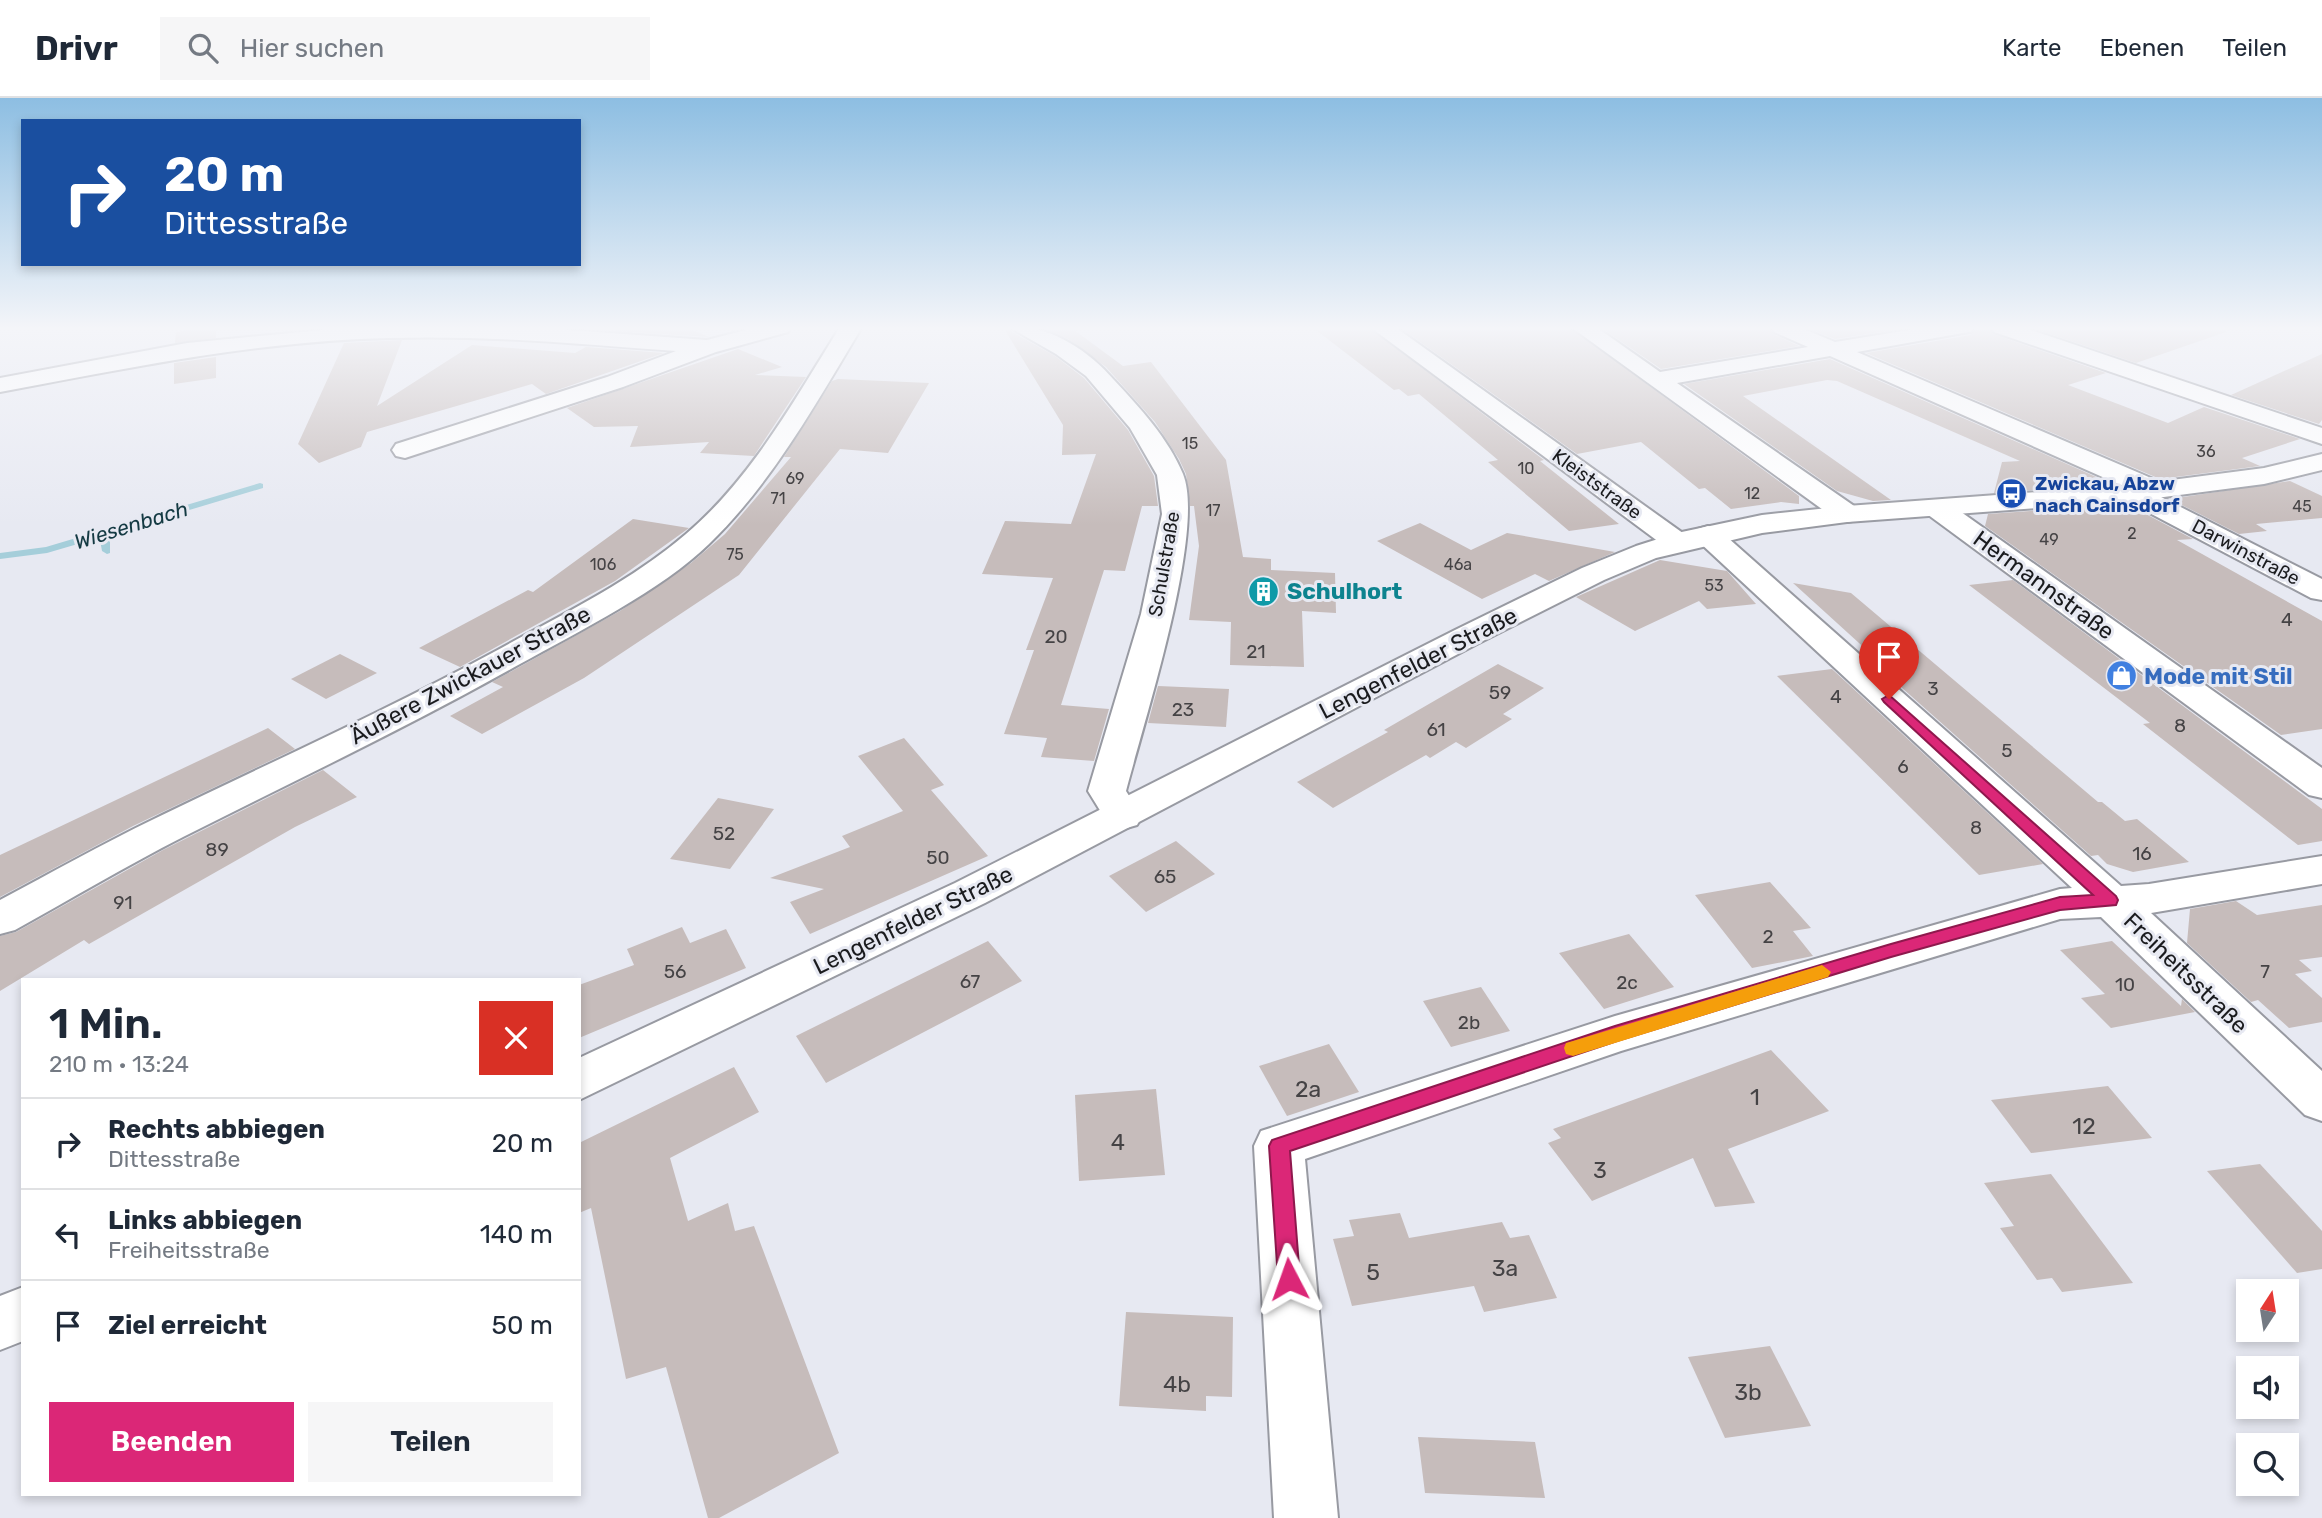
<!DOCTYPE html>
<html lang="de">
<meta charset="utf-8">
<style>
:root{--surface:#fff;--page:#f6f6f7;--text:#1f2937;--muted:#747a83;--line:#e0e1e3;--accent:#db2777}
body{margin:0;font-family:Rubik,sans-serif;background:var(--page);color:var(--text);height:100vh;display:flex;flex-direction:column;font-size:26px;white-space:nowrap}
*{box-sizing:border-box;margin:0}
p{font-size:23px;color:var(--muted)}
.icon{flex:none;width:38px;height:38px;fill:none;stroke:currentColor;stroke-width:2;stroke-linecap:round;stroke-linejoin:round}
.map{position:relative;flex:1;overflow:hidden}
.sheet{position:absolute;left:21px;top:880px;width:560px;height:518px;display:flex;flex-direction:column;background:var(--surface);border-radius:0px;box-shadow:0 4px 10px #0003}
.sheet>*{flex:none}
.banner{position:absolute;left:21px;top:21px;width:560px;height:147px;border-radius:0px;box-shadow:0 4px 10px #0003;background:#1a4fa0;color:#fff;overflow:hidden}
.needle{width:46px;rotate:12deg}
.buttons{position:absolute;left:2236px;top:1181px;display:grid;gap:14px}
.buttons a{display:grid;place-items:center;width:63px;height:63px;border-radius:0px;background:var(--surface);box-shadow:0 4px 10px #0003;font-size:35px}
.pin{position:absolute;display:grid;place-items:center;width:60px;height:60px;color:#fff;margin:-72px -30px;border-radius:50% 50% 50% 0;rotate:-45deg;box-shadow:0 0 7px #0007}
.pin .icon{rotate:45deg}
.me{position:absolute;width:77px;margin:-38px;rotate:356deg;stroke-linejoin:round;filter:drop-shadow(0 0 5px #0008)}
.turn{display:flex;align-items:center;gap:24px;height:147px;padding:0 28px;font-size:32px}
.turn .icon{width:91px;height:91px;stroke-width:2.5}
.turn b{display:block;font-size:49px;line-height:60px}
.round{display:grid;place-items:center;flex:none;width:74px;height:74px;border-radius:0px;background:var(--page)}
.overview{display:flex;align-items:center;justify-content:space-between;height:119px;padding:0 28px}
h1{font-size:42px;font-weight:600;line-height:52px}
.action{display:flex;gap:14px;margin-top:auto;padding:14px 28px}
.action a{flex:1;height:80px;border-radius:0px;background:var(--accent);color:#fff;font-size:28px;font-weight:600;line-height:80px;text-align:center}
.action a+a{background:var(--page);color:var(--text)}
ul{padding:0;list-style:none}
li{display:flex;align-items:center;gap:21px;height:91px;padding:0 28px;border-top:2px solid var(--line)}
li div{flex:1}
li b{display:block;font-size:26px}
li em{font-style:normal}
header{display:flex;align-items:center;gap:42px;box-sizing:border-box;height:98px;padding:0 35px;background:var(--surface);border-bottom:2px solid var(--line)}
header strong{font-size:33px}
nav{display:flex;gap:38px;margin-inline-start:auto;font-size:24px}
.search{width:490px;height:63px;background:var(--page);display:flex;align-items:center;gap:18px;box-sizing:border-box;padding:0 24px;border-radius:0px;color:var(--muted);font-size:26px}
.map>svg:first-child{display:block}
.lines{fill:none;stroke-linecap:round;stroke-linejoin:round}
.stream{fill:#a5ceda;fill-rule:evenodd}
.building{fill:#c6bcbb}
.minor-casing{stroke:#989aa2;stroke-width:4}
.major-casing{stroke:#989aa2;stroke-width:4}
.minor{fill:#fff;fill-rule:evenodd}
.major{fill:#fff;fill-rule:evenodd}
.route{fill:#db2777;stroke:#8e194d;stroke-width:2}
.slow{fill:#f59e0b}
.labels{text-anchor:middle;dominant-baseline:central;stroke-width:6;stroke-linejoin:round;paint-order:stroke}
.far-number-label{font-size:16px;fill:#454345}
.far-transit-label{font-size:19px;font-weight:bold;fill:#164399;stroke:#e7e9f2;text-anchor:start}
.far-street-label{font-size:19px;fill:#1a1b1e;stroke:#e7e9f2}
.number-label{font-size:19px;fill:#454345}
.far-water-label{font-size:21px;font-style:italic;fill:#143a43;stroke:#e7e9f2}
.street-label{font-size:23px;fill:#1a1b1e;stroke:#e7e9f2}
.culture-label{font-size:23px;font-weight:bold;fill:#0d838f;stroke:#e7e9f2;text-anchor:start}
.shop-label{font-size:23px;font-weight:bold;fill:#366cbe;stroke:#e7e9f2;text-anchor:start}
.near-number-label{font-size:23px;fill:#454345}
</style>
<header>
<strong>Drivr</strong>
<div class="search"><svg class="icon" aria-label="search" viewBox="0 0 24 24"><circle cx="10" cy="10" r="6"/><path d="M15 15l6 6"/></svg>Hier suchen</div>
<nav><a>Karte</a><a>Ebenen</a><a>Teilen</a></nav>
</header>
<div class="map">
<svg width="2322" height="1420" viewBox="0 0 2322 1420">
<rect width="100%" height="100%" fill="#e7e9f2"/>
<g class="lines">
<path class="stream" d="M260 385 263 386V390L119 433 110 443V455L107 456 102 453 100 442 105 438 47 455 0 461V455L46 449Z"/>
</g>
<g class="building">
<path d="M216 229V240L175 245 176 234Z"/>
<path d="M624 229H685L709 239 616 233Z"/>
<path d="M1003 229 1055 258 1084 280 1128 332 1154 378 1158 408H1142L1125 473 1104 472 1061 607 1109 611 1094 663 1041 659 1047 640 1004 636 1034 552H1026L1053 480 982 476 1005 423 1071 426 1096 356 1062 357 1063 327Z"/>
<path d="M1036 229H1070L1123 268 1151 264 1226 362 1243 459 1271 461V472L1335 475 1336 515 1302 513 1304 569 1230 567 1231 524 1189 522 1199 448 1194 408H1190L1186 376 1179 361 1155 324 1106 269 1068 241Z"/>
<path d="M1312 229H1368L1544 362 1540 363 1619 426 1569 433 1488 364 1498 362 1419 296 1408 298 1399 291 1394 292Z"/>
<path d="M1399 229H1569L1799 398V406L1781 404 1731 411 1705 390 1699 391 1641 344 1577 356Z"/>
<path d="M1600 229H1768L1773 236 1799 248 1661 271Z"/>
<path d="M1805 229H1913L1835 241Z"/>
<path d="M1977 229H1988L1993 236 2106 275 2068 287 2168 325 2204 309 2300 341 2242 360 2260 368 2160 381 1866 255 1971 237Z"/>
<path d="M2029 229H2225L2226 234 2136 265Z"/>
<path d="M402 242 377 308 472 247 575 255 586 249 664 255 546 296 532 286 367 334 361 349 319 365 298 346 344 245Z"/>
<path d="M738 251 782 269 755 277 806 279 754 358 700 355 709 344 630 349 638 328 594 329 567 310Z"/>
<path d="M2322 256V322L2319 326 2231 297Z"/>
<path d="M216 259V280L174 286V265Z"/>
<path d="M1830 261 2112 386 1994 395 2002 364 2020 363 1837 283 1827 282 1743 298 1891 402 1873 403 1837 393 1684 286Z"/>
<path d="M838 281 929 285 888 355 840 351 739 477 584 580 482 636 450 618 503 589 492 584 620 513 691 465 725 436 791 359H784L832 283Z"/>
<path d="M2290 383 2322 398V420L2256 426 2267 433 2239 436 2170 401Z"/>
<path d="M2127 406 2193 441 2177 442 2322 523V631L2281 637 1985 428 1988 416Z"/>
<path d="M633 421 689 430 615 483 460 569 419 550 528 492 533 494Z"/>
<path d="M1420 425 1471 452 1507 435 1615 454 1549 483 1535 476 1482 501 1377 443Z"/>
<path d="M1660 462 1727 473 1756 506 1707 511 1699 503 1635 533 1576 499Z"/>
<path d="M2013 482 2322 711V743L2298 747 2143 626 2150 625 1969 487Z"/>
<path d="M1793 485 1851 495 2098 704H2102L2125 723 2137 721 2189 764 2133 774 2107 766 2098 757 2091 758 1874 565H1881Z"/>
<path d="M340 556 377 575 326 601 291 581Z"/>
<path d="M1498 566 1544 590 1503 616 1512 621 1466 650 1456 644 1430 660 1426 657 1333 710 1297 684 1388 634 1384 632Z"/>
<path d="M1832 571 2043 766 1979 777 1777 578Z"/>
<path d="M1158 588 1229 591 1226 629 1148 625Z"/>
<path d="M268 630 295 651 133 728 0 799V757Z"/>
<path d="M904 640 944 687 931 692 988 758 810 836 790 804 824 791 770 780 850 749 842 738 903 713 858 658Z"/>
<path d="M323 672 357 699 295 729 89 846 84 842 0 893V838L16 834 163 752Z"/>
<path d="M718 700 774 711 730 771 670 761Z"/>
<path d="M1176 743 1215 776 1146 814 1109 778Z"/>
<path d="M1770 784 1811 830 1793 833 1813 858 1752 870 1695 797Z"/>
<path d="M2236 803 2257 817 2322 807V859L2299 862 2312 873 2295 876 2322 900V924L2289 930 2258 902 2251 904 2187 845 2190 811Z"/>
<path d="M682 829 690 845 726 831 746 870 579 940V887L634 867 627 851Z"/>
<path d="M1629 836 1674 889 1604 911 1559 855Z"/>
<path d="M988 843 1022 883 826 985 796 938Z"/>
<path d="M2112 843 2181 908 2182 901 2195 914 2111 930 2081 900 2105 896 2060 852Z"/>
<path d="M1481 889 1510 933 1451 949 1423 903Z"/>
<path d="M1329 946 1359 994 1287 1018 1259 968Z"/>
<path d="M1771 952 1829 1013 1728 1051 1755 1105 1715 1109 1693 1060 1592 1103 1548 1045 1561 1040 1553 1031Z"/>
<path d="M734 969 759 1014 670 1060 688 1123 728 1105 735 1133 754 1128 839 1355 719 1420H708L666 1269 626 1281 591 1110 579 1115V1045Z"/>
<path d="M2108 988 2152 1040 2031 1055 1991 1002Z"/>
<path d="M1156 991 1165 1077 1079 1083 1075 997Z"/>
<path d="M2260 1066 2322 1133V1171L2297 1175 2207 1073Z"/>
<path d="M2051 1076 2133 1185 2062 1194 2052 1180 2037 1182 2000 1130 2014 1128 1984 1085Z"/>
<path d="M1400 1115 1409 1140 1502 1124 1510 1140 1529 1137 1557 1200 1484 1214 1474 1188 1352 1208 1333 1141 1354 1138 1349 1122Z"/>
<path d="M1126 1214 1233 1219 1232 1299 1206 1298V1313L1119 1308Z"/>
<path d="M1770 1248 1811 1328 1725 1340 1688 1259Z"/>
<path d="M1418 1339 1535 1344 1545 1400 1425 1395Z"/>
</g>
<g class="lines">
<defs>
<g id="minor">
<path d="M353 229H528L707 242 757 229H791L788 234 716 254 623 289 405 360 396 358 392 352 396 346 607 279 676 253C580 246 485 237 389 240 258 243 129 270 0 294V280L187 245Z"/>
<path d="M840 229H862C816 305 773 384 709 446 662 492 578 534 520 566 410 628 296 682 183 739 126 768 71 801 15 832L0 836V802C51 775 102 746 154 721 267 666 381 615 492 555 557 519 629 485 686 436 751 381 795 301 840 229Z"/>
<path d="M1009 229C1049 226 1088 252 1114 282 1140 310 1168 340 1183 376 1206 433 1143 627 1126 693L1142 718 1137 727 1123 731 1109 727 1088 693 1141 516 1162 416 1157 377 1130 330 1086 278 1056 256Z"/>
<path d="M1370 229H1395L1687 438 1692 444 1687 450 1677 453 1667 450Z"/>
<path d="M1571 229H1596L1660 274 1808 249 1774 234 1771 229H1799L1835 244 1927 229H1974L1971 234 1963 235 1857 254 2165 386 2169 392 2161 399 2322 481V502L2311 500 2123 401 2119 395 2125 389 1830 258 1677 285 1857 410 1861 416 1857 422 1847 424 1837 422Z"/>
<path d="M1991 229H2022L2322 330V346L1994 234Z"/>
<path d="M1937 402 1947 404 2322 670V700L2309 697 1927 416 1923 410 1927 404Z"/>
<path d="M1708 428 1718 431 2121 788 2149 786 2322 758V786L2151 815 2322 973V1023L2305 1017 2101 819 2060 821 1621 953 1305 1061 1338 1420H1274L1254 1048 1261 1033 1615 918 2060 791 2072 790 1698 443 1694 437 1698 431Z"/>
</g>
<g id="major">
<path d="M2322 356V372L2264 386 2133 403 1847 424 1762 435 1656 460 1604 482 1477 546 985 805 579 1002V960L955 785 1455 532 1582 470 1636 448 1677 435 1762 417 1847 408 2133 387 2264 370Z"/>
<path d="M23 1189V1243L0 1252V1198Z"/>
</g>
</defs>
<use href="#minor" class="minor-casing"/>
<use href="#major" class="major-casing"/>
<use href="#minor" class="minor"/>
<use href="#major" class="major"/>
</g>
<linearGradient id="sky" x2="0" y2="1"><stop stop-color="#8dbee2"/><stop offset="0.54" stop-color="#f4f5f9"/><stop offset="1" stop-color="#f4f5f9" stop-opacity="0"/></linearGradient>
<rect width="2322" height="427" fill="url(#sky)"/>
<path class="route" d="M1889 597 2116 798 2118 802 2116 807 2060 812 1891 859 1617 943 1290 1053 1300 1181 1297 1188 1289 1191 1281 1188 1278 1181 1269 1048 1272 1042 1615 928 1891 846 2060 799 2093 797 1884 604 1882 601Z"/>
<path class="slow" d="M1822 867 1831 874 1828 879 1573 958 1566 956 1564 950 1566 945 1573 943Z"/>
<defs>
<symbol id="bus-disc" viewBox="-11 -11 22 22"><circle r="9.5" fill="#1a4fb4" stroke="#e7e9f2"/><path d="M-5-6H5V4H4V6H2V4H-2V6H-4V4H-5ZM-3.5-4V0h7V-4ZM-3.5 1.2v1.5H-2V1.2ZM2 1.2v1.5H3.5V1.2Z" fill="#fff"/></symbol>
<symbol id="building-disc" viewBox="-11 -11 22 22"><circle r="9.5" fill="#0f9aa8" stroke="#e7e9f2"/><path d="M-4-6H4V6H1V3H-1V6H-4ZM-2.5-4.3h1.7v1.8h-1.7ZM.8-4.3h1.7v1.8H.8ZM-2.5-1h1.7V.8h-1.7ZM.8-1h1.7V.8H.8Z" fill="#fff"/></symbol>
<symbol id="shop-disc" viewBox="-11 -11 22 22"><circle r="9.5" fill="#3f7fe0" stroke="#e7e9f2"/><path d="M-5-2.5h2.3a2.7 3.5 0 0 1 5.4 0H5L5.5 6h-11ZM-1.5-2.5h3a1.5 2.3 0 0 0-3 0Z" fill="#fff"/></symbol>
</defs>
<g fill-rule="evenodd">
<use href="#bus-disc" x="1994" y="378" width="35" height="35"/>
<use href="#building-disc" x="1246" y="476" width="35" height="35"/>
<use href="#shop-disc" x="2104" y="560" width="35" height="35"/>
</g>
<g class="labels">
<g class="far-number-label">
<text x="1190" y="345">15</text>
<text x="2206" y="353">36</text>
<text x="1526" y="370">10</text>
<text x="795" y="380">69</text>
<text x="1752" y="395">12</text>
<text x="778" y="400">71</text>
<text x="2302" y="408">45</text>
<text x="1213" y="412">17</text>
<text x="2132" y="435">2</text>
<text x="2049" y="441">49</text>
<text x="735" y="456">75</text>
<text x="603" y="466">106</text>
<text x="1458" y="466">46a</text>
<text x="1714" y="487">53</text>
</g>
<g class="far-transit-label">
<text x="2035" y="385">Zwickau, Abzw<tspan x="2035" dy="22">nach Cainsdorf</tspan></text>
</g>
<g class="far-street-label">
<text transform="translate(1597 386) rotate(36)">Kleiststraße</text>
<text transform="translate(2246 454) rotate(28)">Darwinstraße</text>
<text transform="translate(1164 466) rotate(-80)">Schulstraße</text>
</g>
<g class="number-label">
<text x="2287" y="521">4</text>
<text x="1056" y="538">20</text>
<text x="1256" y="553">21</text>
<text x="1933" y="590">3</text>
<text x="1500" y="594">59</text>
<text x="1836" y="598">4</text>
<text x="1183" y="611">23</text>
<text x="2180" y="627">8</text>
<text x="1436" y="631">61</text>
<text x="2007" y="652">5</text>
<text x="1903" y="668">6</text>
<text x="1976" y="729">8</text>
<text x="724" y="735">52</text>
<text x="217" y="751">89</text>
<text x="2142" y="755">16</text>
<text x="938" y="759">50</text>
<text x="1165" y="778">65</text>
<text x="123" y="804">91</text>
<text x="1768" y="838">2</text>
<text x="675" y="873">56</text>
<text x="2265" y="873">7</text>
<text x="970" y="883">67</text>
<text x="1627" y="884">2c</text>
<text x="2125" y="886">10</text>
<text x="1469" y="924">2b</text>
</g>
<g class="far-water-label">
<text transform="translate(131 427) rotate(-17)">Wiesenbach</text>
</g>
<g class="street-label">
<text transform="translate(2044 487) rotate(36)">Hermannstraße</text>
<text transform="translate(1418 565) rotate(-27)">Lengenfelder Straße</text>
<text transform="translate(470 577) rotate(-28)">Äußere Zwickauer Straße</text>
<text transform="translate(913 822) rotate(-26)">Lengenfelder Straße</text>
<text transform="translate(2186 875) rotate(44)">Freiheitsstraße</text>
</g>
<g class="culture-label">
<text x="1287" y="493">Schulhort</text>
</g>
<g class="shop-label">
<text x="2144" y="578">Mode mit Stil</text>
</g>
<g class="near-number-label">
<text x="1308" y="991">2a</text>
<text x="1755" y="999">1</text>
<text x="2084" y="1028">12</text>
<text x="1118" y="1044">4</text>
<text x="1600" y="1072">3</text>
<text x="1505" y="1170">3a</text>
<text x="1373" y="1174">5</text>
<text x="1177" y="1286">4b</text>
<text x="1748" y="1294">3b</text>
</g>
</g>
</svg>
<div class="buttons">
<a><svg class="needle" viewBox="-14 -14 28 28"><path d="M0-13l5 13h-10z" fill="#e53935"/><path d="M0 13l5-13h-10z" fill="#747a83"/></svg></a>
<a><svg class="icon" aria-label="sound" viewBox="0 0 24 24"><path d="M4 9h4l5-4v14l-5-4H4zM17 9q2 3 0 6"/></svg></a>
<a><svg class="icon" aria-label="search" viewBox="0 0 24 24"><circle cx="10" cy="10" r="6"/><path d="M15 15l6 6"/></svg></a>
</div>
<div class="pin" style="left:1889px;top:601px;background:#d93025"><svg class="icon" aria-label="arrive" viewBox="0 0 24 24"><path d="M6 21V4h12l-3 4 3 4H6"/></svg></div>
<svg class="me" style="left:1289px;top:1181px" viewBox="-20 -20 40 40"><path d="M0-17L14 15 0 8-14 15z" fill="#db2777" stroke="#fff" stroke-width="4"/></svg>
<div class="banner">
<div class="turn"><svg class="icon" aria-label="right" viewBox="0 0 24 24"><path d="M7 20v-9h11M14 6l5 5-5 5"/></svg><div><b>20 m</b>Dittesstraße</div></div>
</div>
<section class="sheet">
<div class="overview"><div><h1>1 Min.</h1><p>210 m · 13:24</p></div><a class="round" style="background:#d93025;color:#fff"><svg class="icon" aria-label="close" viewBox="0 0 24 24"><path d="M6 6l12 12M18 6L6 18"/></svg></a></div>
<ul>
<li><svg class="icon" aria-label="right" viewBox="0 0 24 24"><path d="M7 20v-9h11M14 6l5 5-5 5"/></svg><div><b>Rechts abbiegen</b><p>Dittesstraße</p></div><em>20 m</em></li>
<li><svg class="icon" aria-label="left" viewBox="0 0 24 24"><path d="M17 20v-9H6M10 6l-5 5 5 5"/></svg><div><b>Links abbiegen</b><p>Freiheitsstraße</p></div><em>140 m</em></li>
<li><svg class="icon" aria-label="arrive" viewBox="0 0 24 24"><path d="M6 21V4h12l-3 4 3 4H6"/></svg><div><b>Ziel erreicht</b></div><em>50 m</em></li>
</ul>
<div class="action"><a>Beenden</a><a>Teilen</a></div>
</section>
</div>
